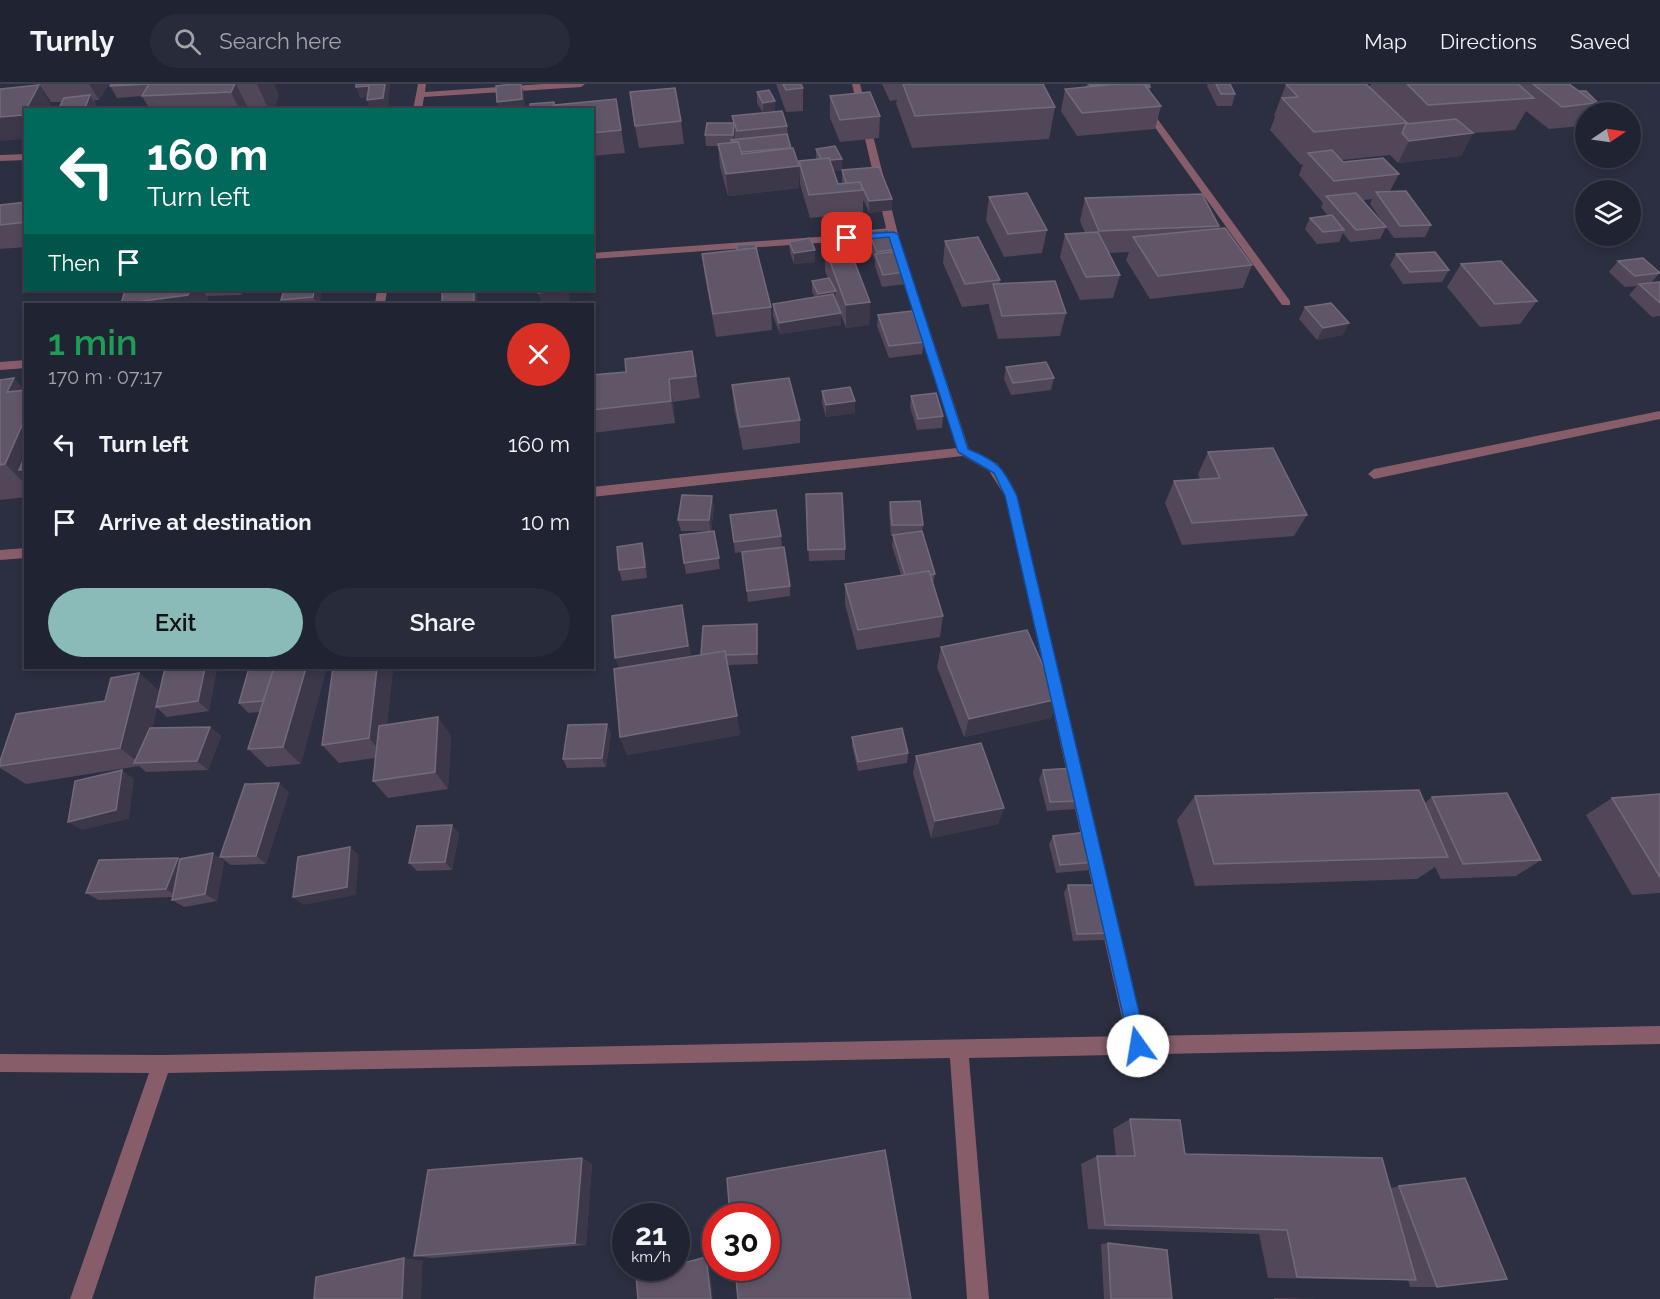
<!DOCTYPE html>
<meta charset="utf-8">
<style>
:root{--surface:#202331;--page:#282b39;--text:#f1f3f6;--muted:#a2a4ab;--line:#3d404d;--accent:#8bbbb9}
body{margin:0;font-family:Raleway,sans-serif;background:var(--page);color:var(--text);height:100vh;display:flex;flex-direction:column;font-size:22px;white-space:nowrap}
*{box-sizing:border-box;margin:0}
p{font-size:20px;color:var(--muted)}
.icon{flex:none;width:33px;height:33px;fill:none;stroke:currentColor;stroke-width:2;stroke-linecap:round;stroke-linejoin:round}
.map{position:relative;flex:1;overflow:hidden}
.side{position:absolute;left:24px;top:219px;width:570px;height:366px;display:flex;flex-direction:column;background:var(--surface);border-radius:0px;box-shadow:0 3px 9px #0003,0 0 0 2px var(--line)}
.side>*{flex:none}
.hud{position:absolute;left:24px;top:24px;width:570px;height:183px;border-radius:0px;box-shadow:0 3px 9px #0003,0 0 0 2px var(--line);background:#00695c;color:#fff;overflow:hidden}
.needle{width:39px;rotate:77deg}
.tools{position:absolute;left:1575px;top:18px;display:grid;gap:12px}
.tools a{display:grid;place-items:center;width:66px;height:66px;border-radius:50%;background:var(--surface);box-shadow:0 3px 9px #0003,0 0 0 2px var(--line);font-size:30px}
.speed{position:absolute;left:612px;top:1119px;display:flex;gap:12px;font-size:30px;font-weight:700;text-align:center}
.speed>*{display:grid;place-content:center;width:78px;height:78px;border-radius:50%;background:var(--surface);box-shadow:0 3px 9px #0003,0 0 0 2px var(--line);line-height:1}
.speed small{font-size:15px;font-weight:400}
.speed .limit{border:9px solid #d22;background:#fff;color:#111}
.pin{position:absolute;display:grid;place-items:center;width:51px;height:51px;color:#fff;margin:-26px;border-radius:12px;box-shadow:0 3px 9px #0006}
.me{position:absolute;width:66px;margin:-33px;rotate:347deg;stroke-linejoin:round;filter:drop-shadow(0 0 4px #0008)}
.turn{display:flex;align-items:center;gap:21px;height:126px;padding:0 24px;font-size:27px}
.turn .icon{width:78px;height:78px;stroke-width:2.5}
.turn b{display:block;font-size:42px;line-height:51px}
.then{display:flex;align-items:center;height:57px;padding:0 24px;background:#0003;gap:12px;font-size:22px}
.round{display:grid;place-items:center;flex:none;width:63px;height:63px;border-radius:32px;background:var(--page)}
.summary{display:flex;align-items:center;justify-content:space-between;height:102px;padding:0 24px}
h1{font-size:36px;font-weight:600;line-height:45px;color:#1e9e55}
.primary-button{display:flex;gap:12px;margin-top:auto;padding:12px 24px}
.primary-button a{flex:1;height:69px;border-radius:36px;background:var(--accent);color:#111;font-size:24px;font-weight:600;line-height:69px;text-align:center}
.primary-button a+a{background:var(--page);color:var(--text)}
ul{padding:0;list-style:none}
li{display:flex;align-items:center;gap:18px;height:78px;padding:0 24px}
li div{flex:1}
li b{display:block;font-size:22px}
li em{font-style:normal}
header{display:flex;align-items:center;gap:36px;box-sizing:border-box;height:84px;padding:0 30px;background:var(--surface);border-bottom:2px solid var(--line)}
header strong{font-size:28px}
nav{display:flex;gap:33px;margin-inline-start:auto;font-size:21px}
.search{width:420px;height:54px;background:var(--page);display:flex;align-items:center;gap:15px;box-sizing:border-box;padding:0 21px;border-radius:33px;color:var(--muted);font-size:22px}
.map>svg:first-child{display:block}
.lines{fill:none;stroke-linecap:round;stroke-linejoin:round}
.minor{fill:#875d69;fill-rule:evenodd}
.wall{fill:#524758;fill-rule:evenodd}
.shaded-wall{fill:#3c3749}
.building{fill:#605667;stroke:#726a7b;stroke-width:1.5}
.route{fill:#1a73e8;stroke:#114b97;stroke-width:1.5}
</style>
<header>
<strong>Turnly</strong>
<div class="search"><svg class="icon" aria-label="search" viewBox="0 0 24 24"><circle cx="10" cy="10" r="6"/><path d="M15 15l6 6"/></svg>Search here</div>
<nav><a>Map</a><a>Directions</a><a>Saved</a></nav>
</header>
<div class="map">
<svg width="1660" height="1215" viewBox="0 0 1660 1215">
<rect width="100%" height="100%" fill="#2b2f41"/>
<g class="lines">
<g class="minor">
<path d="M418 0H426L425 8 543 0H585L581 3 424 13 422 26H413Z"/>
<path d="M852 0H860L898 150 969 365 998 380 1017 412 1145 952 1660 942V960L969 974 989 1215H967L950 974 168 989 92 1215H70L149 989 0 988V970L162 971 1126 952 1005 412 989 387 963 372 592 413V403L957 364 889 154 592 175V169L887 148Z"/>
<path d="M1124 0H1132L1290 217V221H1282Z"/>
<path d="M26 70V76L0 77V71Z"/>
<path d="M377 206H387L385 220H375Z"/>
<path d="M26 276V284L0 286V278Z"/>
<path d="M1660 327V335L1374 395 1368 390 1374 385Z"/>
<path d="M26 464V474L0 476V466Z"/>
</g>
</g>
<g class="wall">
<path d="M39 0H109L99 16H94L97 23 96 26H58L62 18H51Z"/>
<path d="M111 0H274L279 12 273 26H150L142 12 117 14 110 2Z"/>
<path d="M776 0H801L803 4V27L786 28Z"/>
<path d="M882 0H1043L1055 23 1049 55 912 64 896 19 897 16 890 17Z"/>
<path d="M1087 0H1149L1150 3V7L1161 22 1155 45 1077 52 1061 27 1065 5 1086 3Z"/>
<path d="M1208 0H1230L1235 10 1232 22H1217L1207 2Z"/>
<path d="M1286 0 1369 3 1371 0H1569L1598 19 1592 28H1586V34L1581 42 1549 45 1526 27 1515 46 1473 49 1461 72 1398 79 1390 71 1342 76 1343 78 1399 90 1390 107 1431 141 1425 153 1394 154 1386 143 1380 155 1350 158 1343 149 1339 158 1317 160 1305 145 1310 134 1328 132 1321 123 1323 119 1299 91 1303 80 1301 81 1270 46 1275 33 1274 32ZM1372 115 1370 120 1386 143 1363 116Z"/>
<path d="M757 8 775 17V28L787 42 788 53 791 64 799 82V104L728 112 720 83 718 62H706L705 51 733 39 732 32 763 29 757 19Z"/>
<path d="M830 12 880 32 879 54 840 58 830 34Z"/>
<path d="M616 15 625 69 592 72V26H530L554 18 555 22Z"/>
<path d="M681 37 684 60 639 64 635 42Z"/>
<path d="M816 65 833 88 838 100H842V86L892 115V126L869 129 864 117H863V128L810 134 800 100 799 77 816 75Z"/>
<path d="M989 113 1047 146 1042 169 1004 173 986 136Z"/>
<path d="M1085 114 1219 142V144L1252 181 1243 204 1150 215 1126 176 1129 168 1109 169 1120 191 1113 214 1080 216 1060 173 1065 150 1085 149 1080 137Z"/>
<path d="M26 118V163L0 165V121Z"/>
<path d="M868 147 897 165V168L906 188 905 200 882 203 875 182V176L868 159Z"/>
<path d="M945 157 1000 196 999 200 1066 229 1060 252 998 255 989 223V220L962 223 943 179Z"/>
<path d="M789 158 815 178 794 180 790 169Z"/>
<path d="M825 164 870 218 869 241 846 244 841 231V241L780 250 773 232V220L815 213 812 208V197L828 194 825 187Z"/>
<path d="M702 170H757L771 223 772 246 716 253 705 193Z"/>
<path d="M1396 170 1449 186 1442 198 1403 200 1390 181Z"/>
<path d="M1618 177 1660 188 1652 198H1660V232L1652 233 1629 211 1637 202 1625 203 1609 188Z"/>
<path d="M1461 180 1537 217 1520 240 1480 243 1447 203Z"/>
<path d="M125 206H244L242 211 207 212 208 214 206 220H121Z"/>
<path d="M284 206H322L319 220H284L281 216Z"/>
<path d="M1305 223 1343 251 1317 256 1299 235Z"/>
<path d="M878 231 924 258 922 270 889 274 877 242Z"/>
<path d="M692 267 700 314 673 318 675 339 592 349V291L626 288Z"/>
<path d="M1006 283 1054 294 1051 306 1011 311 1004 295Z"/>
<path d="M14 294 24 306H26V413L0 416V296Z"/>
<path d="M732 301 800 336V359L743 366 734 324Z"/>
<path d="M822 307 855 317V329L826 333 822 319Z"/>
<path d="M911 312 943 332 942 344 917 346 910 323Z"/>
<path d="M1208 368 1307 431 1294 452 1182 461 1165 419 1174 397 1200 396 1198 390Z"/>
<path d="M806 410 845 465V476L809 477Z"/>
<path d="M712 412 714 423 711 447H714L720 485 686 490 684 479 709 447H681L678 436Z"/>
<path d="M890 418 923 441 922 448 935 490 933 501 943 532 940 553 857 566 845 520V500L901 491 892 462 893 452H891L889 429Z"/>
<path d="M730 431 781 452 782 463 790 502V512L748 518 742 468 735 469Z"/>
<path d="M645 470 647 494 622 497 619 486Z"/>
<path d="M757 540 758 551V580L728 581 740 651 627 671 620 653 686 541 691 573 701 571Z"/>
<path d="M941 563 1058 615 1051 634 964 653 937 583Z"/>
<path d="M165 584H217L209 627 167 633 157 624 152 644 210 643 221 652 208 686 146 688 139 682 26 700 0 684V677L105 617 139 589 159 607Z"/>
<path d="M249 584 301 680 267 683 248 665 260 628 248 629 239 619Z"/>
<path d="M333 584H393L387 640 451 651 448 705 388 714 373 697 375 674 339 679 322 661Z"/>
<path d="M607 640 611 650 606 683 567 684 563 675Z"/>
<path d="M852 653 908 669 907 679 858 687 852 662Z"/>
<path d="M916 672 1004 724 998 740 931 754 913 689Z"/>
<path d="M1043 686 1081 717 1077 725 1047 727 1039 695Z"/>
<path d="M289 708 266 780 231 781 220 773Z"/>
<path d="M1660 710V809L1632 811 1586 731 1612 714Z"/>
<path d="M1195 712 1425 719 1432 713 1541 776 1516 792 1441 795 1435 783 1417 795 1195 802 1177 736Z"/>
<path d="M459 749 452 786 417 787 409 779Z"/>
<path d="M1053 752 1096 778 1091 786 1056 789 1049 760Z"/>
<path d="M178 774 180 775 224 777 217 817 184 823 172 816V813L99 816 86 809Z"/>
<path d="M1068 801 1111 849 1105 856 1073 857 1064 809Z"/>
<path d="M1130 1035 1185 1070 1391 1104 1399 1102 1437 1203H1410L1408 1196H1379L1268 1194 1259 1150 1088 1145 1081 1080 1097 1072H1116L1113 1045Z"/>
<path d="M582 1074 592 1080 586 1161 432 1174 414 1172Z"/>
<path d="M1108 1159 1172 1215H1104L1101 1160Z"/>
<path d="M1274 1214 1318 1215H1274Z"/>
</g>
<g class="shaded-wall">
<path d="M89 0H109L99 16Z"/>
<path d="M235 0H236L249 26H240L231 8Z"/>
<path d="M257 0H274L279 12 273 26H269Z"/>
<path d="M385 0H390L388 26H370L367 16Z"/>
<path d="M521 0 524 10 525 26H499L497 18Z"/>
<path d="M39 1 53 24V26H26Z"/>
<path d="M369 2 373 13 360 14 356 3Z"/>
<path d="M90 11 97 23 96 26H84Z"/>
<path d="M775 17V28L763 30V19Z"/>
<path d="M26 27V55L0 57V33Z"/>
<path d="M734 39 735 51 734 62 733 51Z"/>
<path d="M1473 49 1461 72 1398 79 1409 57Z"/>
<path d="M842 75V86L823 89 822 77Z"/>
<path d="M799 82V104L728 112 726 90Z"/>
<path d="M892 115V126L869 129V117Z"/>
<path d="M815 166V178L794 180V169Z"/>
<path d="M190 206H203L208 214 206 220H121Z"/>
<path d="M238 206H244L242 211Z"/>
<path d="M314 206H322L319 220H317L313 213Z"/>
<path d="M474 206H477L478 220H467Z"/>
<path d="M566 206H569L570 217 542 220 538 209Z"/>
<path d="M836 207 835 219 819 222 818 210Z"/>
<path d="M870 218 869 241 846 244V221Z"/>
<path d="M841 229V241L780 250 779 239Z"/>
<path d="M1349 239 1343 251 1317 256 1323 244Z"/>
<path d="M14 294 26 307 7 308Z"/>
<path d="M669 295 673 318 675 339 671 317Z"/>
<path d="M855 317V329L826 333V321Z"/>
<path d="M26 332V401L5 380Z"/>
<path d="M712 412 714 423 711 447 709 436Z"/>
<path d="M642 459 645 470 647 494 645 483Z"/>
<path d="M682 521 686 541 692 581 622 593 615 574Z"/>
<path d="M757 540 758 551V580L757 570Z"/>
<path d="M205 584H217L209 627 198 617Z"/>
<path d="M306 584H327L301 680 283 663Z"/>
<path d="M377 584H393L384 672 369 654Z"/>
<path d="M139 589 161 609 156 623 157 624 144 679H139L120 664Z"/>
<path d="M1058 615 1051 634 964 653 969 635Z"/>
<path d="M737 632 740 651 627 671 620 653Z"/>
<path d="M438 633 451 651 448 705 435 688Z"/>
<path d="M607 640 611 650 606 683 602 674Z"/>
<path d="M210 643 221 652 208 686 197 677Z"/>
<path d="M122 686 134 695 129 735 82 746 68 738Z"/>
<path d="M279 699 289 708 266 780 256 772Z"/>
<path d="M1004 724 998 740 931 754 935 737Z"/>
<path d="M452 741 459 749 452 786 445 778Z"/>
<path d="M350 763 359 771 356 811 303 821 293 813Z"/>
<path d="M213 769 224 777 217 817 205 810Z"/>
<path d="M178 774 190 781 178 813 166 805Z"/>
<path d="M582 1074 592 1080 586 1161 575 1159Z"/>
<path d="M706 1173 709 1174 713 1215H711Z"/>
<path d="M404 1174 423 1176 421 1215H402Z"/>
</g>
<g class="building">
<path d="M111 0H149L110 2Z"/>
<path d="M149 0H235L231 8 142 12Z"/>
<path d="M356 0H385L383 14 367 16 369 2 356 3Z"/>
<path d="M513 0H521L522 15 497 18 496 2Z"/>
<path d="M783 0H801L803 4 786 6Z"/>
<path d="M903 0H1043L1055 23 915 32Z"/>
<path d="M1089 0H1117L1090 2Z"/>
<path d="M1117 0H1144L1161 22 1082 29 1065 5Z"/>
<path d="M1144 0H1149L1150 3H1147Z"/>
<path d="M1216 0H1230L1235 10H1221Z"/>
<path d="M1286 0H1366L1407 39 1314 48 1282 14 1298 13Z"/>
<path d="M1407 0H1518L1534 14 1428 21Z"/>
<path d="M1533 0H1569L1595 19 1562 23Z"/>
<path d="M39 1 23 31 0 33V5Z"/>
<path d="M675 4 681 37 635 42 630 8Z"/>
<path d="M769 6 775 17 763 19 757 8Z"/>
<path d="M1579 7H1586L1598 19H1595Z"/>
<path d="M870 8 880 32 840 36 830 12Z"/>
<path d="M90 11 84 26H58L64 14Z"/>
<path d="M616 15 621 46 592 49V26H555V21Z"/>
<path d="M554 18V26H530V20Z"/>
<path d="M782 27 787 42 737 47 732 32Z"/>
<path d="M1456 35 1473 49 1409 57 1402 49 1406 40Z"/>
<path d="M707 39H734L733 51H705Z"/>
<path d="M787 50 791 64 741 68 738 58H732L731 56Z"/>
<path d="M738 58 742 70 793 64 799 82 726 90 718 60Z"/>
<path d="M835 62 842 75 830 76 829 74 821 75 816 65Z"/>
<path d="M1332 66 1343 78 1383 74 1399 90 1334 97 1308 69Z"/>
<path d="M829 74 838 100 860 98 863 106 809 111 799 77Z"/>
<path d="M879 83 892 115 869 117 860 98 846 99 842 86Z"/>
<path d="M1406 107 1431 141 1400 142 1376 108Z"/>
<path d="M1027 109 1047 146 1008 150 989 113Z"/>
<path d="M1356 109 1386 143 1356 146 1326 112Z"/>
<path d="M1202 110 1219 142 1099 147 1085 114Z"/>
<path d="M26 118V138L0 141V121Z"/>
<path d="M1332 131 1344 146 1323 148 1310 134Z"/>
<path d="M1225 144 1252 181 1158 192 1133 153Z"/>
<path d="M888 145 897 165 877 168 868 147Z"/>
<path d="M1098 148 1120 191 1086 193 1065 150Z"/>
<path d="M978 153 1000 196 965 200 945 157Z"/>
<path d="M810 154 815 166 794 169 789 158Z"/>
<path d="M756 160 757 170 756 164 737 166V161Z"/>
<path d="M848 161 870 218 846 221 825 164Z"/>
<path d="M756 164 771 223 713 230 702 170Z"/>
<path d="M897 167 906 188 883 191 875 170Z"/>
<path d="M1435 168 1449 186 1410 188 1396 170Z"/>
<path d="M1643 174 1660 189 1635 192 1618 177Z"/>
<path d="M1501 177 1537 217 1495 220 1461 180Z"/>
<path d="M829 194 836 207 818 210 812 197Z"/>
<path d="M1055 197 1066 229 1002 232 993 200Z"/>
<path d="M1660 198V219L1639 200Z"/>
<path d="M125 206H190L188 211 121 220Z"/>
<path d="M284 206H314L313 213 281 216Z"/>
<rect x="442" y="206" width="32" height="14"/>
<path d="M538 206H566L538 209Z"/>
<path d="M833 210 841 229 779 239 773 220Z"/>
<path d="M1331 219 1349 239 1323 244 1305 223Z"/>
<path d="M912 227 924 258 889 262 878 231Z"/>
<path d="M692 267 696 292 669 295 671 317 592 326V291L626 288 625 275Z"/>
<path d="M1046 278 1054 294 1013 299 1006 283Z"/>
<path d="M14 294 7 308 26 306V332L5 380 0 381V296Z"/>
<path d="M789 294 800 336 740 343 732 301Z"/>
<path d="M850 303 855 317 826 321 822 307Z"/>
<path d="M936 309 943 332 918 335 911 312Z"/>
<path d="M1273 364 1307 431 1192 439 1174 397 1220 394 1208 368Z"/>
<path d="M26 370V385L19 386Z"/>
<path d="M842 409 845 465 808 466 806 410Z"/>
<path d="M682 411 712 412 709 436H678Z"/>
<path d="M920 417 923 441H892L890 418Z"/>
<path d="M776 426 781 452 734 458 730 431Z"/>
<path d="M714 447 719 474 684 479 680 451Z"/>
<path d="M922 447 935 490 930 491 929 487 905 491 893 451Z"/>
<path d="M642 459 645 483 619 486 617 463Z"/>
<path d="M784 463 790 502 747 507 742 468Z"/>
<path d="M929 487 943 532 858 546 845 500Z"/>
<path d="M682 521 688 562 615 574 612 532Z"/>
<path d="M757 540V570L726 571 725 567 701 571 703 542Z"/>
<path d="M1027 546 1058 615 969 635 941 563Z"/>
<path d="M725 567 737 632 620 653 614 585Z"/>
<path d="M165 584H205L198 617 156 623Z"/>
<path d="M249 584H274L263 617 239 619Z"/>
<path d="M274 584H306L283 663 248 665Z"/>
<path d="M333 584H377L369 654 322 661Z"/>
<path d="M139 589 120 664 0 682V677L16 630 105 617 111 594Z"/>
<path d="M438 633 435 688 373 697 379 642Z"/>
<path d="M607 640 602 674 563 675 568 641Z"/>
<path d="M210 643 197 677 134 679 150 644Z"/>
<path d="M902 644 908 669 858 678 852 653Z"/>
<path d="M981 659 1004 724 935 737 916 672Z"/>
<path d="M1074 684 1081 717 1050 718 1043 686Z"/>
<path d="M122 686 116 726 68 738 75 697Z"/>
<path d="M279 699 256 772 220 773 245 700Z"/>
<path d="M1419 706 1448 773 1214 780 1195 712Z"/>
<path d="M1507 709 1541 776 1463 780 1432 713Z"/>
<path d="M1660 710V793L1612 714Z"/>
<path d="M452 741 445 778 409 779 417 742Z"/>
<path d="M1087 748 1096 778 1060 781 1053 752Z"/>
<path d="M350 763 347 803 293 813 298 773Z"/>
<path d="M213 769 205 810 172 816 180 775Z"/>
<path d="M178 774 166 805 86 809 99 776Z"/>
<path d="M1068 801H1100L1111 849 1077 850Z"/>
<path d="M1130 1035 1180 1036 1185 1070 1382 1074 1416 1196 1297 1193 1287 1146 1105 1141 1097 1072H1135Z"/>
<path d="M885 1066 911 1215H738L735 1184H766V1132H730L727 1094Z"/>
<path d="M582 1074 575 1159 414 1172 428 1086Z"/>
<path d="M1465 1094 1507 1195 1437 1203 1399 1102Z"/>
<path d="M1108 1159 1167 1166 1172 1215H1111Z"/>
<path d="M706 1173 711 1215H638L636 1191 665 1184H676V1181Z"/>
<path d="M404 1174 402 1215H314L316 1193Z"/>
</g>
<path class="route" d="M893 148 898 150 968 365C998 377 1003 383 1017 412L1147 962 1144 968 1138 970 1132 968 1130 962 1005 412 994 389 958 368 889 153 847 157 842 154 847 151Z"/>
</svg>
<div class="tools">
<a><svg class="needle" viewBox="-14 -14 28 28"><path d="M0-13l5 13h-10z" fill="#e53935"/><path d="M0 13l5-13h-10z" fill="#a2a4ab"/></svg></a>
<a><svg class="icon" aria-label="layers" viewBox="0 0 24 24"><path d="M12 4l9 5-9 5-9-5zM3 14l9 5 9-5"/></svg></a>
</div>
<div class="speed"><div>21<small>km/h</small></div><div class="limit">30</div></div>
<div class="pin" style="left:847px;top:154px;background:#d93025"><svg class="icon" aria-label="arrive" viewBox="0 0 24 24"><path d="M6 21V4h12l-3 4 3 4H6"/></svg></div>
<svg class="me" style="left:1138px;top:962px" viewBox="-20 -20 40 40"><circle r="19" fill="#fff"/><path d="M0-13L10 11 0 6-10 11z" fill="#1a73e8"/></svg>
<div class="hud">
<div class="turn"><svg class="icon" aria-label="left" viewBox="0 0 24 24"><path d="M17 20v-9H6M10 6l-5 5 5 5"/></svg><div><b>160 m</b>Turn left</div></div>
<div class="then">Then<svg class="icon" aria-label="arrive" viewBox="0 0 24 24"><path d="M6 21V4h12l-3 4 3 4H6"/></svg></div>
</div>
<section class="side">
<div class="summary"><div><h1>1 min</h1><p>170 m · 07:17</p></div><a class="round" style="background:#d93025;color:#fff"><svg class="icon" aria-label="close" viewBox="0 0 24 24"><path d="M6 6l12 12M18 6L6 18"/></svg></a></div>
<ul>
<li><svg class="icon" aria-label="left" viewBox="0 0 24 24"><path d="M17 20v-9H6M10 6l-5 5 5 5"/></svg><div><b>Turn left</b></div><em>160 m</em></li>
<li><svg class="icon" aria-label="arrive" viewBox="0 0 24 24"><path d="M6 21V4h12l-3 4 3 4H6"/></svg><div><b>Arrive at destination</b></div><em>10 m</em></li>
</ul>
<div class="primary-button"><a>Exit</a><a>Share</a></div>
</section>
</div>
